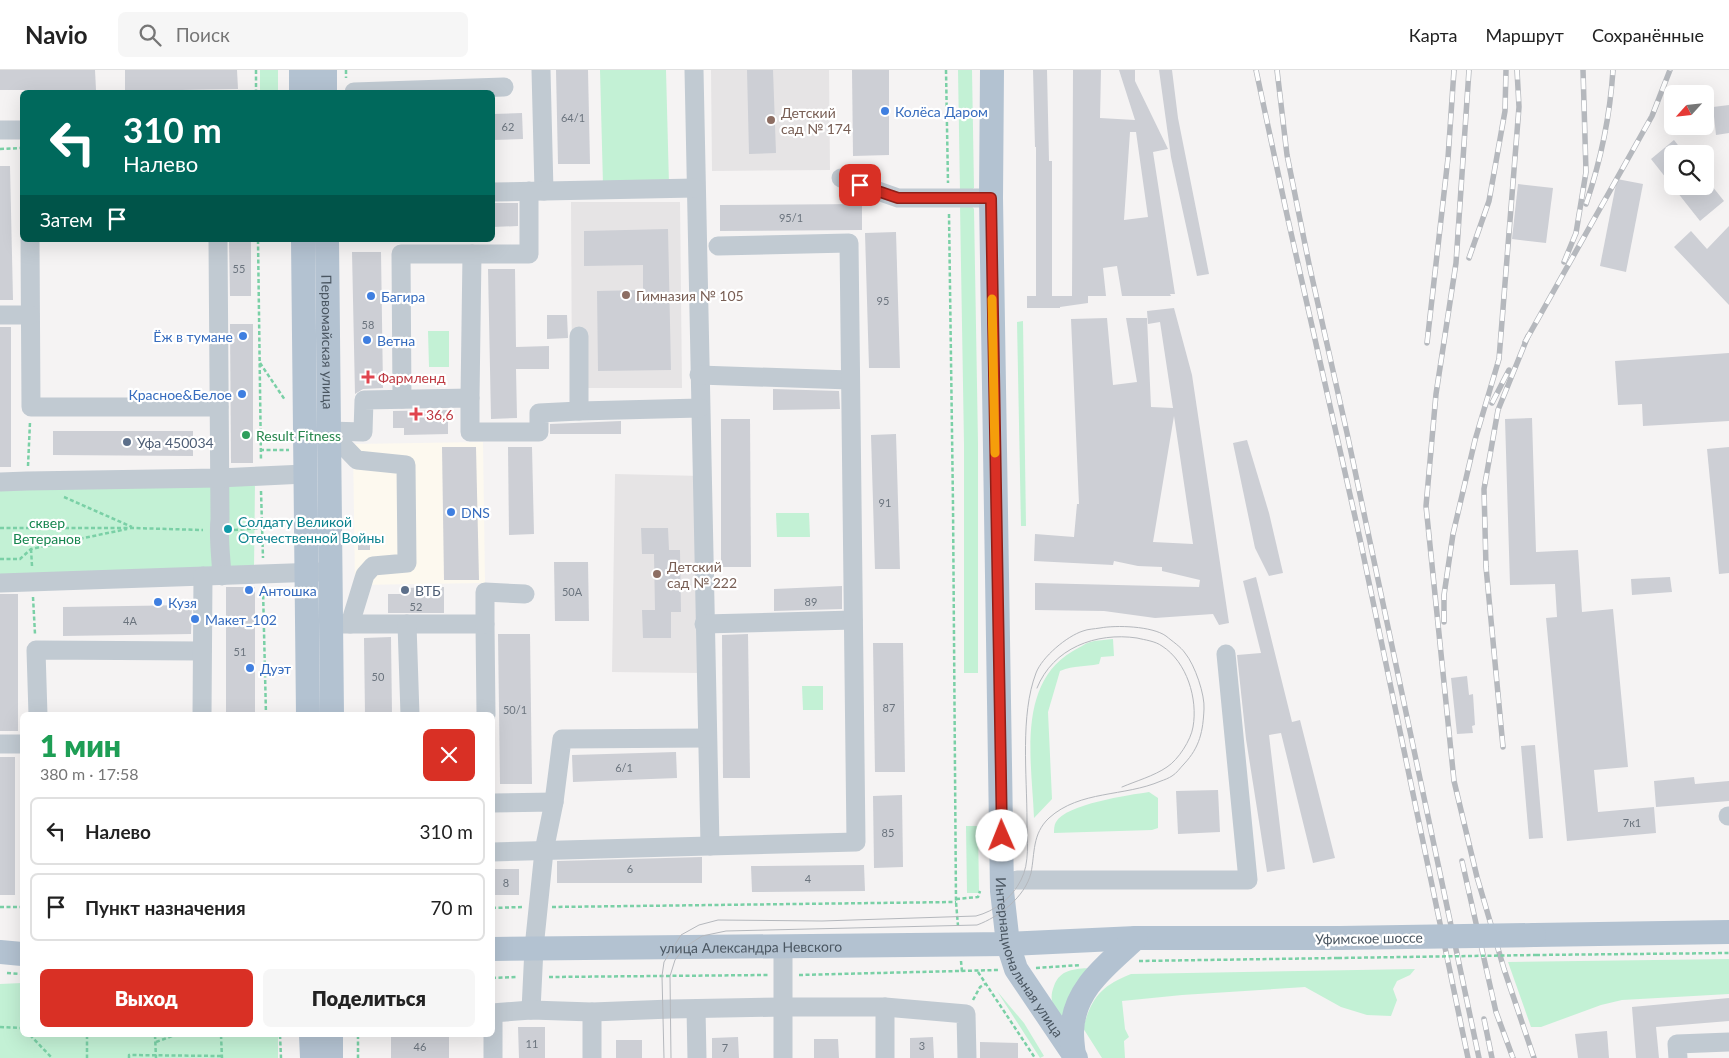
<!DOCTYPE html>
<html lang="ru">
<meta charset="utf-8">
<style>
:root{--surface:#fff;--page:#f6f6f6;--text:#222;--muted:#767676;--line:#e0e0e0;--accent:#d93025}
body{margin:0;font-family:Lato,sans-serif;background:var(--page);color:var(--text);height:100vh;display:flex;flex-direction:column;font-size:19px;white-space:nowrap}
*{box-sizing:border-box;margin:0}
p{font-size:16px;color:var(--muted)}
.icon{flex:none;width:28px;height:28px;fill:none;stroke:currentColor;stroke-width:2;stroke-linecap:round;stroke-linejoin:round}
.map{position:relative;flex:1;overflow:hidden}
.sheet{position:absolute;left:20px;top:642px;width:475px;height:325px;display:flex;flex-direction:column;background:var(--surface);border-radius:8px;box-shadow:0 5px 20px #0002}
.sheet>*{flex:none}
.hud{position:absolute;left:20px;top:20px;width:475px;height:152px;border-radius:8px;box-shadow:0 5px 20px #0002;background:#00695c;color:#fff;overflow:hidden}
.needle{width:32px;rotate:243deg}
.controls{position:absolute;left:1664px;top:15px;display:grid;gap:10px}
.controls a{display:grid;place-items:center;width:50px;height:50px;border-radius:8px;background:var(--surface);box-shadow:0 5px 20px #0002;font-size:25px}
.pin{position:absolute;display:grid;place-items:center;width:42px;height:42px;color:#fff;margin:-21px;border-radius:10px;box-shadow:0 2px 8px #0006}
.me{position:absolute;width:55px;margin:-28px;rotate:359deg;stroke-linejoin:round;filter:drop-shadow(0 0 4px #0008)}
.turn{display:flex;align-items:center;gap:18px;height:105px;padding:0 20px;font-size:22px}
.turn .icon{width:65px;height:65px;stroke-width:2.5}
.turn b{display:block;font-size:35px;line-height:42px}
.then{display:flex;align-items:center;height:48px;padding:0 20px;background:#0003;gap:10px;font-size:19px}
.round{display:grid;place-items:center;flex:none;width:52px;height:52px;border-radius:8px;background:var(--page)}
.summary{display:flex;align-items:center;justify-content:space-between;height:85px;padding:0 20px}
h1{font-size:30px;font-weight:800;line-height:38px;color:#1e9e55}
.action{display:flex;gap:10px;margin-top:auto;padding:10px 20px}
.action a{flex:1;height:58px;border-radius:8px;background:var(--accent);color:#fff;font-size:20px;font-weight:800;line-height:58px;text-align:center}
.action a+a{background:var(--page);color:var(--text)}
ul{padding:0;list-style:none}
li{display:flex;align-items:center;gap:15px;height:68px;margin:0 10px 8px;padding:0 10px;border:2px solid var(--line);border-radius:8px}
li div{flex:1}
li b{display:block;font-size:19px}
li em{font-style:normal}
header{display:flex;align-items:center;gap:30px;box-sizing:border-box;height:70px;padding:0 25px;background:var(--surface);border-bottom:1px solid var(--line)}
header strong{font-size:24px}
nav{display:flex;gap:28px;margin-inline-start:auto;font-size:18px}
.search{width:350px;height:45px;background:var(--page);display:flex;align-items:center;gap:12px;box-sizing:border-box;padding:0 18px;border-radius:8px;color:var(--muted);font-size:19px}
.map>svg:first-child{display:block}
.commercial{fill:#fdf9ef}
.education{fill:#e6e4e5}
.green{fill:#c3f1d5}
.building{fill:#cdcfd5;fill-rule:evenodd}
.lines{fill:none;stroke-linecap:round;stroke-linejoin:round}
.path{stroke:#7ad0a6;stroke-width:2.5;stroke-dasharray:4 2.5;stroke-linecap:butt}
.minor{stroke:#c1cad2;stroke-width:19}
.major{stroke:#b3c2d1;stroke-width:24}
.tram{stroke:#b5b8bd;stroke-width:1}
.rail-casing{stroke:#b5b8bd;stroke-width:5.5}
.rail{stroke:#fff;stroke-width:4;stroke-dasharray:11;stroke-linecap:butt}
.path-bridge{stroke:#7ad0a6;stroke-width:2.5;stroke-dasharray:4 2.5;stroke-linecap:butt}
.major-bridge{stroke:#b3c2d1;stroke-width:24}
.route-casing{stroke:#8d1f18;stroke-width:12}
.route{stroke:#d93025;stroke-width:9}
.slow{stroke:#f59e0b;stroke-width:9}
.shop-dot{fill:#3f7fe0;stroke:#fff;stroke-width:2}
.education-dot{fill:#8d6e63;stroke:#fff;stroke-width:2}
.health-dot{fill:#e0444e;stroke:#fff;stroke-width:2}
.leisure-dot{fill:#2e9e5b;stroke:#fff;stroke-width:2}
.service-dot{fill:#5c6f8a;stroke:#fff;stroke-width:2}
.culture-dot{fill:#0f9aa8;stroke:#fff;stroke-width:2}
.labels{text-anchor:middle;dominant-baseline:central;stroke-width:4.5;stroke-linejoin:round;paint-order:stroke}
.number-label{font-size:11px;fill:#6b747e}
.shop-label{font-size:14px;fill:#366cbe;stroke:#fff;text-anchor:start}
.education-label{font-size:14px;fill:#785e54;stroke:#fff;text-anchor:start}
.street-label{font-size:14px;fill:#4a5661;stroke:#fff}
.health-label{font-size:14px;fill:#be3a42;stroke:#fff;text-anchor:start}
.leisure-label{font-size:14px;fill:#27864d;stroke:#fff;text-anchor:start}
.service-label{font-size:14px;fill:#4e5e75;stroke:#fff;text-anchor:start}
.culture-label{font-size:14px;fill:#0d838f;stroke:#fff;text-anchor:start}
.park-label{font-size:14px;fill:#17864f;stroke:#fff}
</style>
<header>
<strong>Navio</strong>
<div class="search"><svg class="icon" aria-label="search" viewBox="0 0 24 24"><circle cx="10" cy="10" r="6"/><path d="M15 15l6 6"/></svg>Поиск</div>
<nav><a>Карта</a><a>Маршрут</a><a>Сохранённые</a></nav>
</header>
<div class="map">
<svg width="1729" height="988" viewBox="0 0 1729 988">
<rect width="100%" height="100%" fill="#f5f3f3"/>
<path class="commercial" d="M483 372 485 513 355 515 353 374Z"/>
<g class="education">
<path d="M711 0H829L830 100 712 101Z"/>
<path d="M571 132H680L682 318H572Z"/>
<path d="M615 404 702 406 699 603 612 602Z"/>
</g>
<g class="green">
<rect x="260" y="0" width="18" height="22"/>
<path d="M600 0H666L669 115H603Z"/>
<path d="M958 0H972L974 118 969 122H960Z"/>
<path d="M960 135H971L974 139 978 374V603H964V374Z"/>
<path d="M1023 251 1026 456H1021L1017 252Z"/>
<path d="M428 261H449V297H429Z"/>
<path d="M255 412 254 500 0 506V416Z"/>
<path d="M776 443H809L810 467H777Z"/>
<path d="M1113 569 1114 586 1101 587 1099 594C1084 597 1075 595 1060 601L1048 642 1052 729 1034 748C1032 693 1016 614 1073 581 1079 578 1084 574 1090 572 1097 570 1106 570 1113 569Z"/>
<path d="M802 616H823V640H803Z"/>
<path d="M1149 722 1158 728V758L1152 760 1054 763C1054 760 1054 755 1056 752 1066 734 1129 725 1149 722Z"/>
<path d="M966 756H978L979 823H967Z"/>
<path d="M1729 889V924L1622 930 1601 935 1541 957H1531L1508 892Z"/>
<path d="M1090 898 1064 952C1060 946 1054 938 1052 931 1051 926 1052 921 1054 916 1060 899 1075 899 1090 898Z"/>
<path d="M1415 899 1410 905 1397 911 1393 919 1397 930 1391 946 1367 945 1341 937 1305 917 1182 925 1122 931 1125 959 1129 967 1124 971 1125 988H1102L1083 958C1092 927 1101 916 1131 904Z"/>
<path d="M22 913V965H278V988H0V914Z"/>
<path d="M997 921 1024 953 1044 986 1040 988Z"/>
</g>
<g class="building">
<path d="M0 0H95L96 20H0Z"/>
<path d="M125 0H237L238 19 125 21Z"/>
<path d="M556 0H588L590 94H558Z"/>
<path d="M747 0H773L776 83 749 84Z"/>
<path d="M852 0H889V85L853 86Z"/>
<path d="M1033 0H1047L1049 91H1052V226H1072L1073 0H1101L1100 48 1135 50 1119 0H1135V11L1168 79 1153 82 1175 224H1170L1171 226H1122L1117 196 1103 198 1106 226H1088V233L1060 237V238H1027V226H1036V77H1035ZM1130 62H1136L1148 147 1124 150Z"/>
<path d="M1159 0H1172L1178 48 1209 204 1197 206 1171 87Z"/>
<path d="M1729 35V63L1716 65 1713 37Z"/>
<path d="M522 43 523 69 492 70V44Z"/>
<path d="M1674 70 1685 84H1672V116H1712L1724 131 1700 151 1651 89Z"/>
<path d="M0 96H10L13 230H0Z"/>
<path d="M1617 109 1643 114 1626 202 1600 196Z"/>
<path d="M1518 114 1553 118 1546 173 1512 169Z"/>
<path d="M492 133H518V156L492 157Z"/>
<path d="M862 134V160L720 161V135Z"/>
<path d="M1729 156V235L1674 177 1691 161 1707 179Z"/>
<path d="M668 159 671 300 598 301 597 221 643 220V195L584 196V161Z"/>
<path d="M896 162 900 298H869L865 163Z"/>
<path d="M229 170H251V226H230Z"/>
<path d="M352 182H381L383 318 363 319 355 324Z"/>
<path d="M488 199H515L516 277 549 276V299H516L517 348 491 349Z"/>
<path d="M1174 238 1192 305 1229 553 1219 555 1213 544 1155 548 1104 541 1035 540V513L1199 517 1200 510 1162 501V497L1138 496 1114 491 1113 495 1034 491 1035 464 1074 467 1077 434H1079L1071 249 1107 248 1113 315 1137 312 1126 248H1147L1151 337 1173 338 1160 252 1148 254 1147 241ZM1174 346 1193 474 1153 472Z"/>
<path d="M547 245H567L568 268 547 269Z"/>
<path d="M230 254H253V393H231Z"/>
<rect x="0" y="257" width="11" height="140"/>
<path d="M1729 283V351L1643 356 1642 334 1618 335 1615 291Z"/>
<path d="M773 319 839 321 840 339 773 340Z"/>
<path d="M448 340V364L404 365V358H393V341Z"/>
<path d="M1532 348 1536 482 1578 480 1582 542 1613 539 1628 697 1594 700 1598 742 1654 737 1656 763 1567 771 1546 548 1557 547 1555 514 1510 515 1505 349Z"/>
<path d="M721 349H750L751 497H721Z"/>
<path d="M621 351V364H550V354Z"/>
<path d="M53 361H193V386L53 385Z"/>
<path d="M896 364 900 499H875L871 365Z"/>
<path d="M1247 370 1269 443 1283 503 1269 506 1255 478 1233 373Z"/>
<path d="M442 377H476L479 510H444Z"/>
<path d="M508 377H532L534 464 509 465Z"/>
<path d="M1729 377V503L1719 504 1707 379Z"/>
<path d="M641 458H668L669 480H680L681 542H671V568H643L642 540H655L654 484H642Z"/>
<rect x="358" y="466" width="12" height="14"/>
<path d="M554 492H588L589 551H555Z"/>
<path d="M1256 507 1292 652 1300 650 1335 788 1313 793 1281 663 1269 665 1285 799 1267 802 1246 669 1237 585 1261 583 1243 511Z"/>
<path d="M1670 507 1672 522 1632 525 1631 509Z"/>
<path d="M842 516V539L774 541V519Z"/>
<rect x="226" y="517" width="29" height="128"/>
<path d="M444 517V543H388V524H403L402 518Z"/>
<rect x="0" y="524" width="18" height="137"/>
<path d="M192 535 191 564 63 566V537Z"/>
<path d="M498 564H530L532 714H500Z"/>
<path d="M748 564 750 708H723L722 565Z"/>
<path d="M391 567 392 645H365L364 568Z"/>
<path d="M873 573H903L905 702H875Z"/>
<path d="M1467 606 1469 625 1473 624 1475 655 1472 656 1473 663 1457 664 1451 608Z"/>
<path d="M1535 675 1543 768 1529 769 1521 676Z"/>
<path d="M676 682 677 708 573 712 572 685Z"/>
<rect x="0" y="687" width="15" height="138"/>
<path d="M1694 707 1695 714 1729 711V731L1656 737 1654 711Z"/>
<path d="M1218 720 1220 762 1178 764 1176 721Z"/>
<path d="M902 725 903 797 874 798 873 726Z"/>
<path d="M702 787V813H557V791Z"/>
<path d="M864 795 865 821 752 822 751 796Z"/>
<rect x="492" y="799" width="27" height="26"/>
<path d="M1729 928V951L1656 957 1659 988H1636L1632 937Z"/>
<path d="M518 957H545V988H519Z"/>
<path d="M1607 961 1609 988H1578L1575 964Z"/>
<rect x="391" y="965" width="58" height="23"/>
<path d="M738 967 739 988H712V968Z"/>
<path d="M933 967 934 988H910V968Z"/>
<path d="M814 969H838L839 988H814Z"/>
<rect x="616" y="970" width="26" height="18"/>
<path d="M980 972 1018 973V988H980Z"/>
</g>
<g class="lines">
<g class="path">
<path d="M256 0V22"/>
<path d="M346 0V8"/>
<path d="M946 0 948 113"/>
<path d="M0 79 22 78"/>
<path d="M949 144 953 435 956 832 958 856"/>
<path d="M258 170 261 391"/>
<path d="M260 293 285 330"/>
<path d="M260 380H289"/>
<path d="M28 396 30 352"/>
<path d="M261 421 263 488"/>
<path d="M64 427 132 457"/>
<path d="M0 458H134L203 460"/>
<path d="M234 460 262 458"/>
<path d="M31 479 32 496"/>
<path d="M0 489H20L31 479 127 459"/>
<path d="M263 519 266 645"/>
<path d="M33 527 35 564"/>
<path d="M956 829 978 827 980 821"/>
<path d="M0 837H22"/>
<path d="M552 837 956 832"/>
<path d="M492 838 522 837"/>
<path d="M1536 885 1729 883"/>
<path d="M961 891 962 902"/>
<path d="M1139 891 1338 888"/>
<path d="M1036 898 1081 895"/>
<path d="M978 902 1035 988"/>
<path d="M7 903 22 904"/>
<path d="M799 905 998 900"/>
<path d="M549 907 768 905"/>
<path d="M492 908 518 907"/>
<path d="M973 930 980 917 985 914"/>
<path d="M0 957 22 958"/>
<path d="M30 965 52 988"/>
<path d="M87 965V988"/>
<path d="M155 965 156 988"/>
<path d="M221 965 222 988"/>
<path d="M280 965 281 988"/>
<path d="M358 965V988"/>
<path d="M156 972 175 965"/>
<path d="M129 988V985L222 986"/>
</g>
<g class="minor">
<path d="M541 0 544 121"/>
<path d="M694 0 710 776"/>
<path d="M354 22 504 17"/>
<path d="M0 60H22"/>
<path d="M841 108 898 128H991"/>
<path d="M492 122 695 118"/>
<path d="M30 170 31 337H219"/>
<path d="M218 170 220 449C218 467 221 487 222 506"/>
<path d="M0 245H30"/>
<path d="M699 305 850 310"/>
<path d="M470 328 472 184"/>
<path d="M402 329 401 184H529V121"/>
<path d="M579 341 700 338"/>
<path d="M329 361 363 362 364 330 470 328V362H539V343L579 341V266"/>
<path d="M329 361 357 390 406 395 407 493 373 496 365 505 350 554"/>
<path d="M0 412 27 411 219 408 305 404"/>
<path d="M0 513 319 502"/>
<path d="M340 554H485L486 645"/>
<path d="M407 554 410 645"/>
<path d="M485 554V522L525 524"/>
<path d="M704 554 853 550"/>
<path d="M38 645 36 580 202 581"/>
<path d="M202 645 203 506"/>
<path d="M0 674H22"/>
<path d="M554 732 562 669 707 668"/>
<path d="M492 733 554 732 544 781 534 878 531 940"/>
<path d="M1728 746H1729"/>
<path d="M492 782 856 772 849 173 718 176"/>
<path d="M1017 810H1248L1226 584"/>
<path d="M696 939 697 988"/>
<path d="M492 943 531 940 592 942 671 939 783 937H885L966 944 967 988"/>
<path d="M493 943V988"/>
<path d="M592 988V942"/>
<path d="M783 988V875"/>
<path d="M885 988V937"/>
<path d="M1678 988 1677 974 1729 972"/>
</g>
<g class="major">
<path d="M301 0V22"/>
<path d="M325 0V22"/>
<path id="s1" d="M992 0 991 128 1002 821 1008 874 1016 899 1076 988"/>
<path d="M303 170 308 645"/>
<path id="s2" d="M327 170 332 645"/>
<path d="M1534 865 1729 862"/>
<path id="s3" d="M492 879 1008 874 1136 868H1340"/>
<path d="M0 882 22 884"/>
<path d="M311 965 312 988"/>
<path d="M1074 985C1073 978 1072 970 1072 962 1073 919 1107 895 1136 868"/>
<path d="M331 988V965"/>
</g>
<g class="tram">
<path d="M1037 618C1053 578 1096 562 1137 568 1145 570 1155 571 1162 576 1187 592 1198 629 1193 657 1191 670 1178 690 1167 697 1154 706 1136 711 1122 717"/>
<path d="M664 988 662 906 664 892 681 865 699 855 718 850 822 851 976 846C995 841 1012 828 1021 810 1030 793 1027 770 1027 751 1027 705 1020 645 1036 603 1042 587 1067 566 1083 561 1088 559 1094 559 1100 558 1116 555 1152 556 1166 566 1172 571 1181 577 1185 583 1195 595 1205 625 1204 639 1203 661 1200 677 1184 694 1180 698 1177 703 1172 706 1169 708 1164 710 1161 711 1124 727 1080 720 1049 748 1032 764 1035 783 1031 803 1025 827 999 847 977 855L726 861 702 866 685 877 675 890 670 906 671 988"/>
</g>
<defs>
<g id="rail">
<path d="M1256 0 1287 145 1360 469 1468 988"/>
<path d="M1277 0 1287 85 1309 194 1347 363 1479 988"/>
<path d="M1469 0 1456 193 1436 324 1426 436 1454 711 1477 807 1504 899 1534 988"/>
<path d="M1586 134C1601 90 1610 46 1613 0"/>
<path d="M1469 188 1489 131 1505 41 1506 0"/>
<path d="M1564 192 1576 163 1586 102 1583 0"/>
<path d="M1525 272 1652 46 1670 0"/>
<path d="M1427 273 1448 88 1454 0"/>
<path d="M1492 333 1509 300"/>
<path d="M1444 552V525L1453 464 1475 370 1499 289 1519 37 1517 0"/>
<path d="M1503 677 1486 497 1484 419 1498 340 1528 266"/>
<path d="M1462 791 1496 942 1513 988"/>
<path d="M1484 949 1492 988"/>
</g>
</defs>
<use href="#rail" class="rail-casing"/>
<use href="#rail" class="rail"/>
<path class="path-bridge" d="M1338 888 1536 885"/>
<path class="major-bridge" d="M1340 868 1534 865"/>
</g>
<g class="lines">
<defs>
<path id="route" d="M860 115 898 128H991L1002 766"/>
</defs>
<use href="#route" class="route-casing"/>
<use href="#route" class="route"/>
<path class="slow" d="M992 229 995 383"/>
</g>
<g class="shop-dot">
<circle cx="885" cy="41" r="5"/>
<circle cx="371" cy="226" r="5"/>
<circle cx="243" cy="266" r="5"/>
<circle cx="367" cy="270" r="5"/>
<circle cx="242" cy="324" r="5"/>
<circle cx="451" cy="442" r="5"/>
<circle cx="249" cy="520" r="5"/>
<circle cx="158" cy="532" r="5"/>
<circle cx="195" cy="549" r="5"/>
<circle cx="250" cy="598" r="5"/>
</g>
<g class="education-dot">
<circle cx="771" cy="50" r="5"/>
<circle cx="626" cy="225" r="5"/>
<circle cx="657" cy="504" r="5"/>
</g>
<g class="health-dot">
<path d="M365.5 299.5h5v5h5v5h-5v5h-5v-5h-5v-5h5z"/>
<path d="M413.5 336.5h5v5h5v5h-5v5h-5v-5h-5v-5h5z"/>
</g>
<circle class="leisure-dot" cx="246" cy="365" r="5"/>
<g class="service-dot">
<circle cx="127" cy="372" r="5"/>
<circle cx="405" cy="520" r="5"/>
</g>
<circle class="culture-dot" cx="228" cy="459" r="5"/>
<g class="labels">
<g class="number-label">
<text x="573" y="47">64/1</text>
<text x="508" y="56">62</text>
<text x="791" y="147">95/1</text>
<text x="239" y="198">55</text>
<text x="883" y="230">95</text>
<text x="368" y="254">58</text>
<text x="885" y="432">91</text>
<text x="572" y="521">50А</text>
<text x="811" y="531">89</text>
<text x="416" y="536">52</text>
<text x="130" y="550">4А</text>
<text x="240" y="581">51</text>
<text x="378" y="606">50</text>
<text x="889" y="637">87</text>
<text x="515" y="639">50/1</text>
<text x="624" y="697">6/1</text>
<text x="1632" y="752">7к1</text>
<text x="888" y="762">85</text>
<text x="630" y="798">6</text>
<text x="808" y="808">4</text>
<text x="506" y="812">8</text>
<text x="532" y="973">11</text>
<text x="922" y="975">3</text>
<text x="420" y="976">46</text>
<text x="725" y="977">7</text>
</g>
<g class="shop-label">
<text x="895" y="41">Колёса Даром</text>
<text x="381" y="226">Багира</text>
<text x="233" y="266" text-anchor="end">Ёж в тумане</text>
<text x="377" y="270">Ветна</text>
<text x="232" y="324" text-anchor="end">Красное&amp;Белое</text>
<text x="461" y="442">DNS</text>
<text x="259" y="520">Антошка</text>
<text x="168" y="532">Кузя</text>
<text x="205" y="549">Макет_102</text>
<text x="260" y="598">Дуэт</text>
</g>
<g class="education-label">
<text x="781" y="42">Детский<tspan x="781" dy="16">сад № 174</tspan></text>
<text x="636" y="225">Гимназия № 105</text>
<text x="667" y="496">Детский<tspan x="667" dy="16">сад № 222</tspan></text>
</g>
<g class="street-label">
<text stroke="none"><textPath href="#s2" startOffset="102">Первомайская улица</textPath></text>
<text transform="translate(1369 868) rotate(-1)">Уфимское шоссе</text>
<text stroke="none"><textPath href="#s3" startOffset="259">улица Александра Невского</textPath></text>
<text stroke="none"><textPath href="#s1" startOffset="894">Интернациональная улица</textPath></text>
</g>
<g class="health-label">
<text x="378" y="307">Фармленд</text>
<text x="426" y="344">36,6</text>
</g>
<g class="leisure-label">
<text x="256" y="365">Result Fitness</text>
</g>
<g class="service-label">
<text x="137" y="372">Уфа 450034</text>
<text x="415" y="520">ВТБ</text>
</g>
<g class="culture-label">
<text x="238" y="451">Солдату Великой<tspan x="238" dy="16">Отечественной Войны</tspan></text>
</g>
<g class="park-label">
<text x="47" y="452">сквер<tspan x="47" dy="16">Ветеранов</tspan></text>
</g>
</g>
</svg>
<div class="controls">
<a><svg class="needle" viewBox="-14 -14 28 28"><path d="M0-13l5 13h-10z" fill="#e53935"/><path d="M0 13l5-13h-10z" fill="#767676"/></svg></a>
<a><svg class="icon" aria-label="search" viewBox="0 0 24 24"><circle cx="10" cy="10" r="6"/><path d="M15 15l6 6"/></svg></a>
</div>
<div class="pin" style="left:860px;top:115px;background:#d93025"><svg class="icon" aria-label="arrive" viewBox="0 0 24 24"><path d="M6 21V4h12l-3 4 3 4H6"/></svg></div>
<svg class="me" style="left:1002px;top:766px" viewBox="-20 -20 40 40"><circle r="19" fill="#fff"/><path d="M0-13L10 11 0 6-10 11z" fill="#d93025"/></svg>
<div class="hud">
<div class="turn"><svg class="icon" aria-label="left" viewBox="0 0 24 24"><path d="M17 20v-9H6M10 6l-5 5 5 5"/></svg><div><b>310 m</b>Налево</div></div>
<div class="then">Затем<svg class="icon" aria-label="arrive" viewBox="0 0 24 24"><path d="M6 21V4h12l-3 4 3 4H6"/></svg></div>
</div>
<section class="sheet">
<div class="summary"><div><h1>1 мин</h1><p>380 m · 17:58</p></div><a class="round" style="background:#d93025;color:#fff"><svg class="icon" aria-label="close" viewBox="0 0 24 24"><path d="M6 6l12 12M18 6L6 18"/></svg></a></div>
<ul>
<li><svg class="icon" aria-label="left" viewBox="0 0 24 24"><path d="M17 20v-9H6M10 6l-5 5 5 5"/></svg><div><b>Налево</b></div><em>310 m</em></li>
<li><svg class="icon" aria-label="arrive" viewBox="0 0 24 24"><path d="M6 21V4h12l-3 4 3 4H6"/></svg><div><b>Пункт назначения</b></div><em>70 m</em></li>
</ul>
<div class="action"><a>Выход</a><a>Поделиться</a></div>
</section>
</div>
